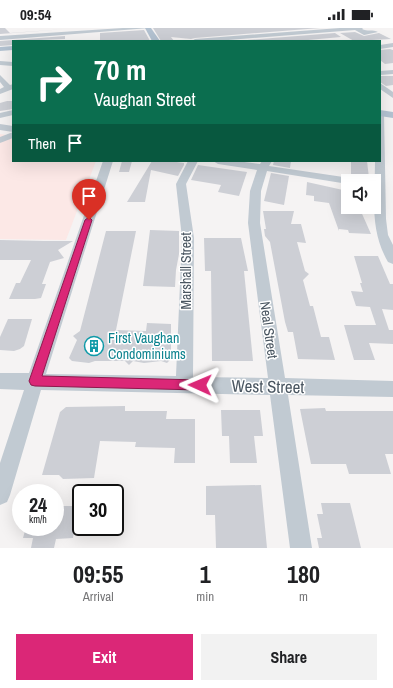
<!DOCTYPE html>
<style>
:root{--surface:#fff;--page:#f2f2f2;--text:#202124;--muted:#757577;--accent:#db2777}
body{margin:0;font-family:"Archivo Narrow",sans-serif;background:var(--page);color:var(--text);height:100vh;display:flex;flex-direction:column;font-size:15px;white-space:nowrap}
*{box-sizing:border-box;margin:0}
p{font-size:13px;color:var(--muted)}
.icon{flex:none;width:22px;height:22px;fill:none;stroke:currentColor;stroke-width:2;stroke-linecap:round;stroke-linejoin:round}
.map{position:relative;height:520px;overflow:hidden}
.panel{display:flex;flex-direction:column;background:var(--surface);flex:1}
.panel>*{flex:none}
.hud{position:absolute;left:12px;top:12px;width:369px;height:122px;border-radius:0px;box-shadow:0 4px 16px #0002;background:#0b6e4f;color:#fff;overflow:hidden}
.fabs{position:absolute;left:341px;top:146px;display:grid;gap:8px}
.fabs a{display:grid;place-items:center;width:40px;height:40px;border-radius:0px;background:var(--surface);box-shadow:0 4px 16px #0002;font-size:20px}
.speed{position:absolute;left:12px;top:456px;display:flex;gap:8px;font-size:20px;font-weight:700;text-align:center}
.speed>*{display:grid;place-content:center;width:52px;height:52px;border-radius:50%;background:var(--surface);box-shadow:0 4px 16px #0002;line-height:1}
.speed small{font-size:10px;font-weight:400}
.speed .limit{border:2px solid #111;border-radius:6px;background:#fff;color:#111}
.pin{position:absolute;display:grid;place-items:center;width:34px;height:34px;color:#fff;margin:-41px -17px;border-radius:50% 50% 50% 0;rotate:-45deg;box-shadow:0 0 4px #0007}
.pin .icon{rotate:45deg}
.me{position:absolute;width:44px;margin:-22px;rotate:271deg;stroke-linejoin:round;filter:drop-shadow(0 0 3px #0008)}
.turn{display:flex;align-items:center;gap:14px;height:84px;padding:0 16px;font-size:18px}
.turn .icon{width:52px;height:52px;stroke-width:2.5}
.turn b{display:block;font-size:28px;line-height:34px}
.then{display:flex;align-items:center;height:38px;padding:0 16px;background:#0003;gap:8px;font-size:15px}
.eta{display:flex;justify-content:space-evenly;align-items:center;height:68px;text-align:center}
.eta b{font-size:24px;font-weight:700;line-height:28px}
.primary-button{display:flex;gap:8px;margin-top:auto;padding:8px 16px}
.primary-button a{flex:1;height:46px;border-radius:0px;background:var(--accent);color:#fff;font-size:16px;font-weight:700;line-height:46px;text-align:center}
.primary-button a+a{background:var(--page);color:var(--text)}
.status{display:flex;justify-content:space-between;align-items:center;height:28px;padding:0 20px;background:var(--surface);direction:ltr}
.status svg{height:11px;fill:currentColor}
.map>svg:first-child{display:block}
.medical{fill:#fce8e6}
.building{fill:#cdcfd5}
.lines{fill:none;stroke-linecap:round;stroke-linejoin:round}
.minor{fill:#c1cad2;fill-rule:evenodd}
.major{fill:#b3c2d1;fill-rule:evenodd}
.route{fill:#db2777;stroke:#8e194d}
.labels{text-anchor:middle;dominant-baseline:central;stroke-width:3;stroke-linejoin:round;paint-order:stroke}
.street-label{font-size:14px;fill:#4a5661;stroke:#fff}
.culture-label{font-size:14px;fill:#0d838f;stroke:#fff;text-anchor:start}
.near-street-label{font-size:17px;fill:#4a5661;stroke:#fff}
</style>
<div class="status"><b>09:54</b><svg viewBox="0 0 49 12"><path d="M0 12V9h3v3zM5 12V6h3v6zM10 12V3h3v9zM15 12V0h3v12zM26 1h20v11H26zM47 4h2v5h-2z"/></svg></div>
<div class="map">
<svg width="393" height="520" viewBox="0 0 393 520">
<rect width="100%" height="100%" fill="#f5f3f3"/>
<path class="medical" d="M0 106 13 108V133H96L66 212 0 211Z"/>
<g class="building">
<path d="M0 0H5L10 5 66 1 0 6Z"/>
<path d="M153 0H320L195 10 191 11 171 9 174 13H161Z"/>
<path d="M144 2 150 13H100V5Z"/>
<path d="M355 4 364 8 379 5 391 11 354 13 340 5Z"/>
<path d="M335 5 341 9 308 12 309 13H235Z"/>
<path d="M65 8V11L13 13V17L0 18V13Z"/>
<path d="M390 21 393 22V35L385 36 380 32V22Z"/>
<path d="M380 48H393V57L386 58 380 54Z"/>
<path d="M7 73H13V81L0 83V75Z"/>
<path d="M122 133H132L129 144H119Z"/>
<path d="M152 133H169L184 135V137L178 148 151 142 145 174H127Z"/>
<path d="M274 133H291L290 140 273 137Z"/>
<path d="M351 133H367L369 150 351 148Z"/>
<path d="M198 137 247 144 239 168 218 164 221 157 191 152Z"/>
<path d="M271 145 289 148 284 177 264 173Z"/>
<path d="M307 154 343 162 341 179H359L371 206 349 205 348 202 339 201V203L329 175 314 173V168L306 167Z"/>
<path d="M263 183H294L291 196H301L306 215 297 214 305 243 309 246 303 252 310 278H313L321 309H329L335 332 298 331 293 304H288L285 294 270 214 265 208 264 201H266Z"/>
<path d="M150 202 179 203V226L176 242 175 259 143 258Z"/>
<path d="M106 203H136L116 302 146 303 147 295 171 296V331L167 335 161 333 144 335 133 333 129 337 125 333H95L89 335 72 333 69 330 77 312 73 308 80 303Z"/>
<path d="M204 210H241L248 243H244L253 333H212L211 243H205Z"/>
<path d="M0 212 44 213H73L58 222 64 230 50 234 42 256H46L41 270 35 271H9L16 255H20L31 232H0Z"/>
<path d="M354 228H378L390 256H393V282L382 281 389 302H393V316L369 315 375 332H354L344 297H376L370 279 356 278 351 263 363 264 360 255H362Z"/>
<path d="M8 291H32L24 318 20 321 14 323 0 322V309Z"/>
<path d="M125 378V383H167L166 391H195V435H174L175 420 135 419 136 414 100 413 94 450 63 451 59 447H42L60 384 66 379Z"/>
<path d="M325 380 326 383H393V426H385L391 446H349L346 436H311L300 381Z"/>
<path d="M221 382H260L263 408H254L257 435H230L229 408H222Z"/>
<path d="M261 457 267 520H216L215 487H206V458Z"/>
<path d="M321 475H350L361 520H319L317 510H322L317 486H323Z"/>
<path d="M55 478H77L73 510 56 511 54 520H31L33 510H23L26 499H55Z"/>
</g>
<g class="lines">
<g class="minor">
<path d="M123 0H149L0 12V8Z"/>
<path d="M340 0H363L362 1C367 4 373 1 378 4L364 7 355 2 216 13H192L195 11Z"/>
<path d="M393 15V19L380 21V17Z"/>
<path d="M0 33 13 34V38L0 37Z"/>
<path d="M393 42V46L380 47V43Z"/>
<path d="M0 47 10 57 13 56V61L0 66V61L4 59 0 54Z"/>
<path d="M380 55 393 64V70L380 61Z"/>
<path d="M13 82V87L0 90V85Z"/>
<path d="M380 83 384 85 386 191 388 207 393 217V236L388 234C369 201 375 170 375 133H380Z"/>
<path d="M0 96 13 98V104L0 102Z"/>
<path d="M13 104V110L0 115V109Z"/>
<path d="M103 133H113L46 346 176 348 182 210 176 156 188 133H198L186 156 194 210 193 349 268 350 248 195 250 163 257 142 218 136 213 133H237L260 136 262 133H272L269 138 350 150 355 153H348V156L267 143 261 163 260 195 285 350 393 353V369L288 367 312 520H290L270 367 41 362 10 467 7 474 0 477V435L24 362 0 361V345H29Z"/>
</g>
<g class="major">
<path d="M145 0H151L160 13H152Z"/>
<path d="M13 18V22L0 23V19Z"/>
<path d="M380 82 393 84V90L380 88Z"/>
</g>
</g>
<path class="route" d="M89 189 92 192 42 348 200 352 204 353 205 357 204 361 200 362 35 358 31 357 29 353 85 192Z"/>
<defs>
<symbol id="building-ring" viewBox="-11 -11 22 22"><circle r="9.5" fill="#fff" stroke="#0f9aa8" stroke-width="1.5"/><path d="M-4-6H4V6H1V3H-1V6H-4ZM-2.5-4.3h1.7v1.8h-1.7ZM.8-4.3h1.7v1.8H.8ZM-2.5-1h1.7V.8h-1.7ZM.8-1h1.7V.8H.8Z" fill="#0f9aa8"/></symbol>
</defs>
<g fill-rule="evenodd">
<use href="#building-ring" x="83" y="307" width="22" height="22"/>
</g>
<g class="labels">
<g class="street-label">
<text transform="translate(186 243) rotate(-90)">Marshall Street</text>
<text transform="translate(269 302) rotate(82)">Neal Street</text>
</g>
<g class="culture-label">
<text x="108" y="310">First Vaughan<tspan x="108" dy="16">Condominiums</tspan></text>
</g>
<g class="near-street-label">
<text transform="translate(268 358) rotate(1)">West Street</text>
</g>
</g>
</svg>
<div class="fabs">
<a><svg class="icon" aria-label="sound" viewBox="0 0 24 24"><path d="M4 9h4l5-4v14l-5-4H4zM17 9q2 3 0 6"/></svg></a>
</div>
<div class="speed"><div>24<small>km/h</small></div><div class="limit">30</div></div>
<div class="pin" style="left:89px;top:192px;background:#d93025"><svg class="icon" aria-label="arrive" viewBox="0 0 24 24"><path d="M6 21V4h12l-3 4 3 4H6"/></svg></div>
<svg class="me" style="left:200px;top:357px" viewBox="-20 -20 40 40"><path d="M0-17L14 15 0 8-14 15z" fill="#db2777" stroke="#fff" stroke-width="4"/></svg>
<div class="hud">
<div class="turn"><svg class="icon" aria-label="right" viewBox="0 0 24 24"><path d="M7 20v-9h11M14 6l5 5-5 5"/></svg><div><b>70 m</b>Vaughan Street</div></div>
<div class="then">Then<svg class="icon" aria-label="arrive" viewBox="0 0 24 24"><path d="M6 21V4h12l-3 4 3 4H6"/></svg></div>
</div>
</div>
<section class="panel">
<div class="eta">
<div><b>09:55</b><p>Arrival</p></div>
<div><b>1</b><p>min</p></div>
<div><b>180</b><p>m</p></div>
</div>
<div class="primary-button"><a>Exit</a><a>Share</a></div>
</section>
